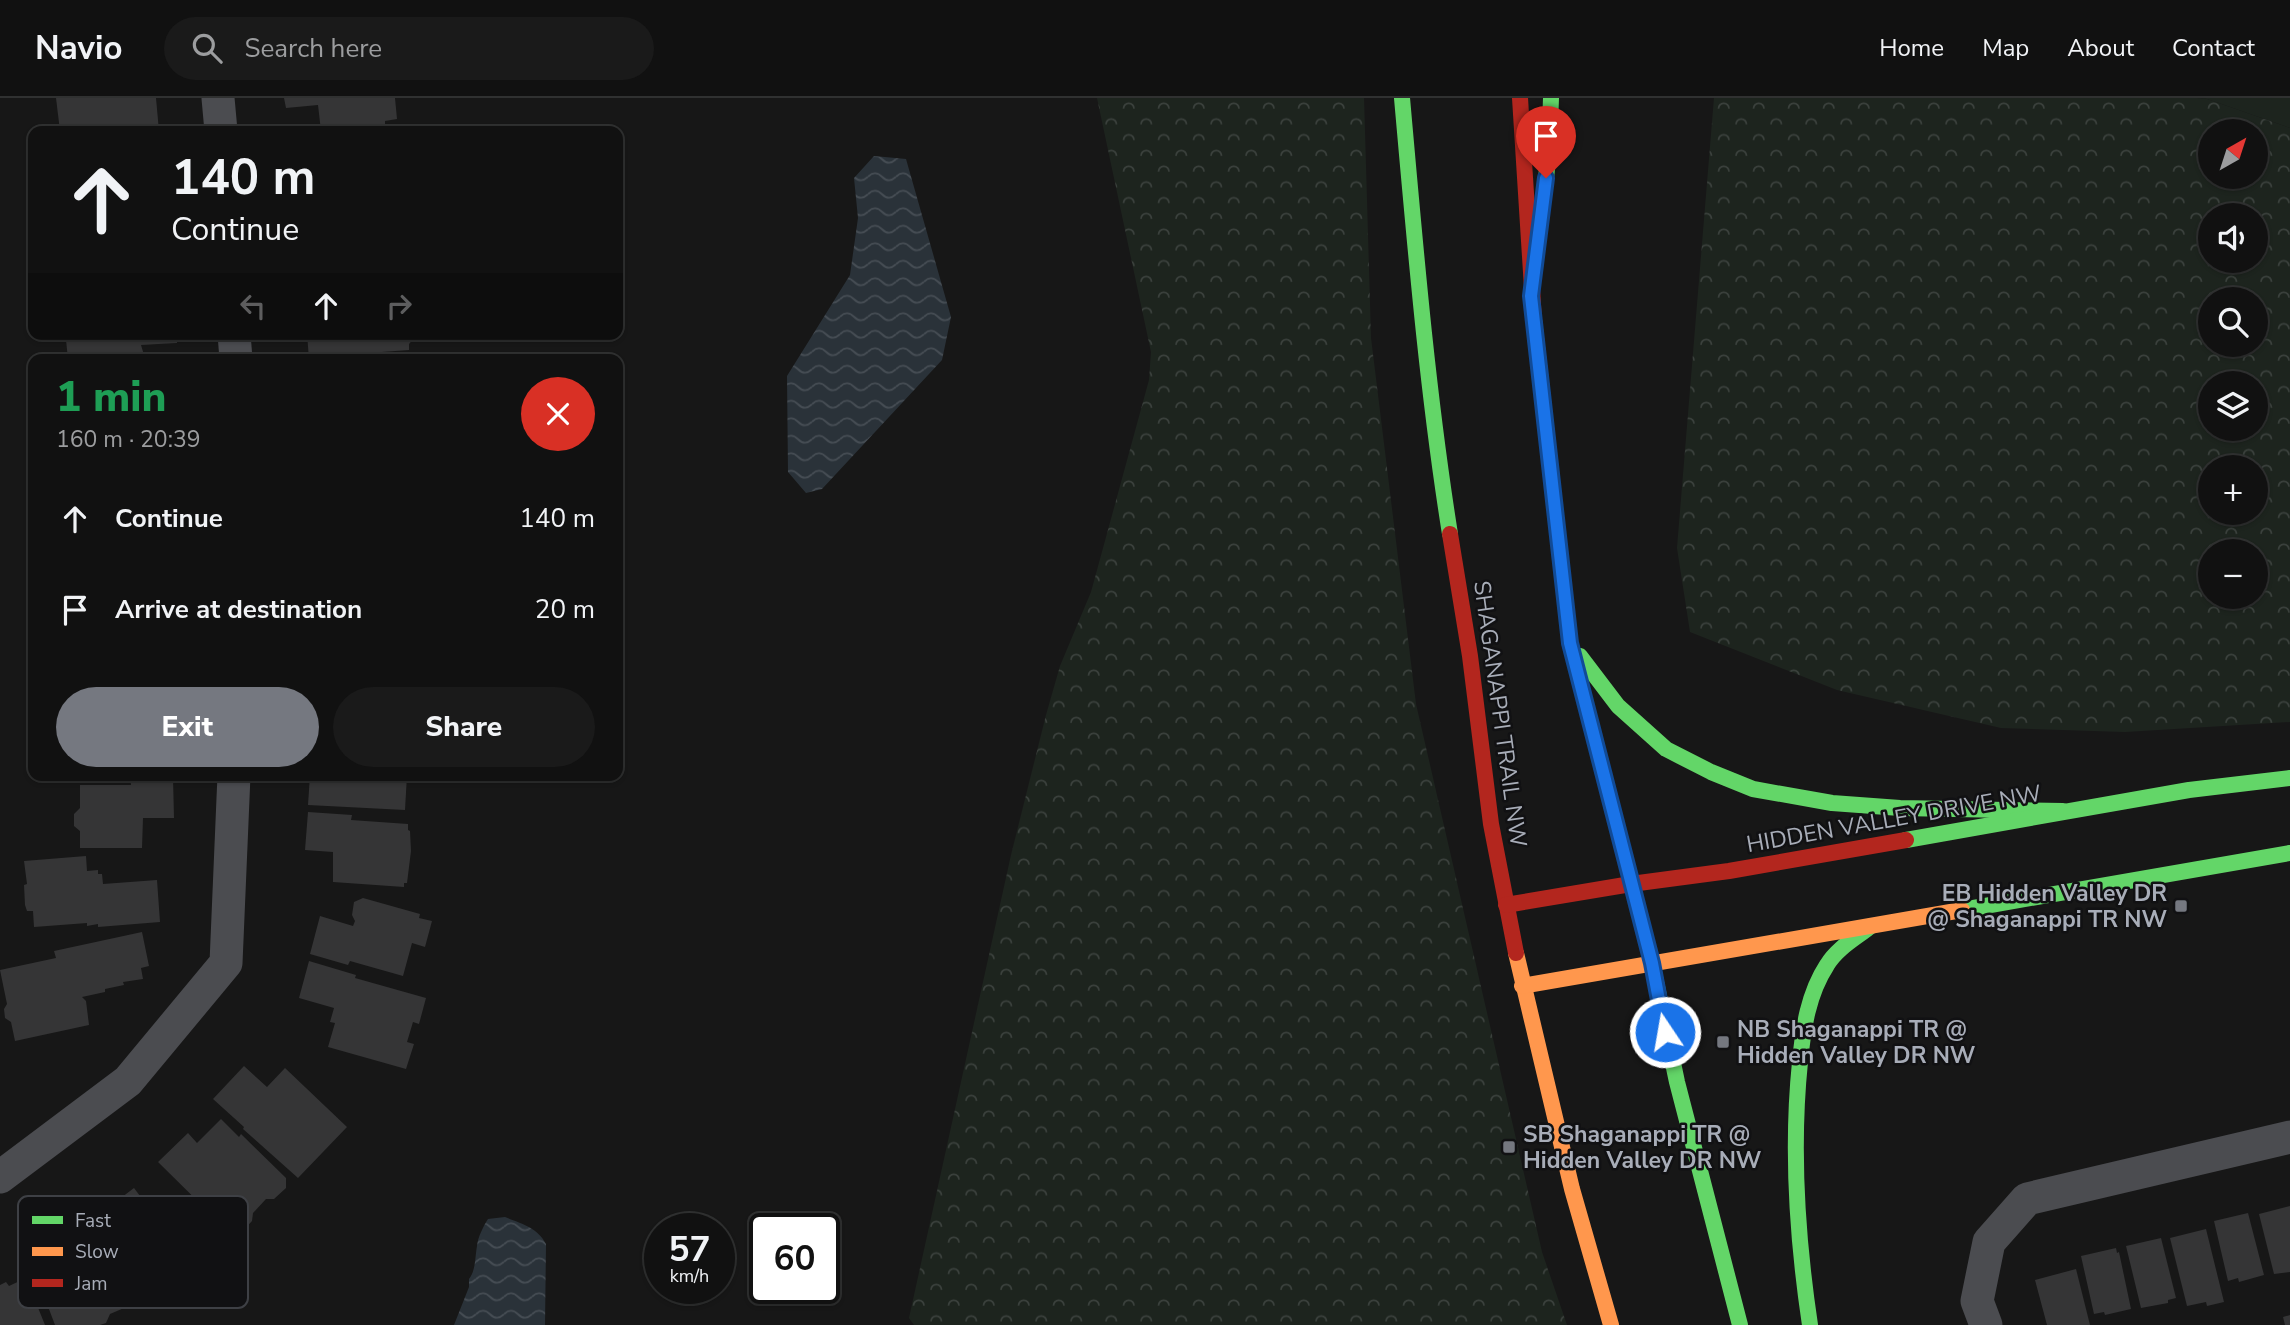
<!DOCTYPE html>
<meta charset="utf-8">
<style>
:root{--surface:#111;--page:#1a1a1a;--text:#f1f3f6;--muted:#9c9d9f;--line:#303131;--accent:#757880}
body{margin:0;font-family:"Nunito Sans",sans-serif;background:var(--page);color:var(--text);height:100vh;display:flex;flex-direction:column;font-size:26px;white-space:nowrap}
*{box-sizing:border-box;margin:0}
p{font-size:23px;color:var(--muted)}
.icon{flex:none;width:38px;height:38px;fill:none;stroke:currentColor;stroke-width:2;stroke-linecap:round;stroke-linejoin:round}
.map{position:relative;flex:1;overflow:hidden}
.sheet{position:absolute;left:28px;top:256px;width:595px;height:427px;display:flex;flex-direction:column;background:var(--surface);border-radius:14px;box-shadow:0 2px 5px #0004,0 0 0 2px var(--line)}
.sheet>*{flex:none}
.guide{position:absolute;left:28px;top:28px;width:595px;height:214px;border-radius:14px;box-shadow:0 2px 5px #0004,0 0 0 2px var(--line);background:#111;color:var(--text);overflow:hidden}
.needle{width:46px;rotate:39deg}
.tools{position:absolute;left:2198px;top:21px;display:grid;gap:14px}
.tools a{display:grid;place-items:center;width:70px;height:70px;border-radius:50%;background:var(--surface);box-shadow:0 2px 5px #0004,0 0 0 2px var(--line);font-size:35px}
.speed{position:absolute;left:644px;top:1115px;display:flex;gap:14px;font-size:35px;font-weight:700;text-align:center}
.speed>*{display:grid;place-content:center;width:91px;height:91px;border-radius:50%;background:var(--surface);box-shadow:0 2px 5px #0004,0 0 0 2px var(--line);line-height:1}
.speed small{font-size:18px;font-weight:400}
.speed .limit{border:4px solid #111;border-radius:10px;background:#fff;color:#111}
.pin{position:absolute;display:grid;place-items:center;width:60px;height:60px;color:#fff;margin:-72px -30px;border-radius:50% 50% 50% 0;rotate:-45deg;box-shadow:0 0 7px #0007}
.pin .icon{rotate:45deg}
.me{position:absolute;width:77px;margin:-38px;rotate:348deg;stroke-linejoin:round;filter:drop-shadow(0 0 5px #0008)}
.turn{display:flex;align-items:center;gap:24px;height:147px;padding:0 28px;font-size:32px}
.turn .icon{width:91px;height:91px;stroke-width:2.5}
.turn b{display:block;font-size:49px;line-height:60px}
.lanes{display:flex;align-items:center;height:66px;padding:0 28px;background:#0003;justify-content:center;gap:35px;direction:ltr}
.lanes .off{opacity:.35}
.round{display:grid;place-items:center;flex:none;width:74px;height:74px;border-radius:37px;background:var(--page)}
.head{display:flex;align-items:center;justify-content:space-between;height:119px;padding:0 28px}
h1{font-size:42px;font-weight:800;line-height:52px;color:#1e9e55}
.button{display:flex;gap:14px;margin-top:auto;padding:14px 28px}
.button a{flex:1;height:80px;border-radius:42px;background:var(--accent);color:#fff;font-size:28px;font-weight:800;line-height:80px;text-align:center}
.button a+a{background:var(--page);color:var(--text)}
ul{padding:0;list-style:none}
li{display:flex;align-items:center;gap:21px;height:91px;padding:0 28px}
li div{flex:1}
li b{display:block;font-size:26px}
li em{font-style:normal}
header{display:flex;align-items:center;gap:42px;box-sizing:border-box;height:98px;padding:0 35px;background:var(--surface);border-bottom:2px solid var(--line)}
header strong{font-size:33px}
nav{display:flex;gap:38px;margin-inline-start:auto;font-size:24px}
.search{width:490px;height:63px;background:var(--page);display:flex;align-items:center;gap:18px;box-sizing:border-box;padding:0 24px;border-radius:38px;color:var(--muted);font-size:26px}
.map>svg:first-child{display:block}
.grass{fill:#1d241e}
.park{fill:url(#park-crowns);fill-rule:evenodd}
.water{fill:url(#water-waves)}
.building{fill:#353536}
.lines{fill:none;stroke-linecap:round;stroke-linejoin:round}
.street{stroke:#4b4c50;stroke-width:33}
.fast{stroke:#63d668;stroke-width:16}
.slow{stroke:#ff974d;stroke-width:16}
.jam{stroke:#b3261e;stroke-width:16}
.route-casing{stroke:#114b97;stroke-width:18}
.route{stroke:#1a73e8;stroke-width:12}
.poi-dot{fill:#757880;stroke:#111113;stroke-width:2.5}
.labels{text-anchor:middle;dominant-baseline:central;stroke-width:5;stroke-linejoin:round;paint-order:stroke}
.street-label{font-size:23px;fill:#a8adb8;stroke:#111113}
.poi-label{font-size:23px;font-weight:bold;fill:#a8adb8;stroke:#111113;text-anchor:start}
.key{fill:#111113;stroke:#3e4045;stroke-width:2}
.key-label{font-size:19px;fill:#a8adb8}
</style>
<header>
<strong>Navio</strong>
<div class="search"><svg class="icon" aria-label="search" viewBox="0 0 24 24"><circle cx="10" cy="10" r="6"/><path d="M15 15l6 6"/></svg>Search here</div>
<nav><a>Home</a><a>Map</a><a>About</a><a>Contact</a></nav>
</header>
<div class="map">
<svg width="2290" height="1227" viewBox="0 0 2290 1227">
<defs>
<pattern id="park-crowns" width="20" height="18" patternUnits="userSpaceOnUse" patternTransform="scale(1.75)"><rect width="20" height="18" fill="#1d241e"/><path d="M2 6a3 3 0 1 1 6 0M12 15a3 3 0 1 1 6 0" fill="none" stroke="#3b413d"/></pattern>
<pattern id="water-waves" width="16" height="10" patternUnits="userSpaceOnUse" patternTransform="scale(1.75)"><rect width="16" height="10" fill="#2a3239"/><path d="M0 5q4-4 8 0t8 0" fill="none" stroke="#464d54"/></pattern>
</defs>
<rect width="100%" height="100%" fill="#171717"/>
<path class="grass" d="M2197 0H2290V30L2207 1Z"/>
<g class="park">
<path d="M1097 0H1364L1371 240 1416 606 1542 1154 1567 1227H914L909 1220 1011 757 1046 617 1060 568 1091 494 1149 282 1151 254Z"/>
<path d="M1714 0H2197L2207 1 2290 30V624L2125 634 2001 630 1837 592 1690 534 1677 450ZM2210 33H2256V79H2210ZM2210 117H2256V163H2210ZM2210 201H2256V247H2210ZM2210 285H2256V331H2210ZM2210 369H2256V415H2210ZM2210 453H2256V499H2210Z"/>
</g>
<g class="water">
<path d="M874 58 906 61 951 219 942 262 822 391 806 395 788 374 787 278 850 177 858 120 854 80Z"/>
<path d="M505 1119C522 1126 537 1129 546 1146L545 1227H454L469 1189V1181C476 1172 475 1159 477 1148 478 1139 483 1129 488 1121Z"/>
</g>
<g class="building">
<path d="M56 0H156L159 33H60Z"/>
<path d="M284 0H395L397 21 385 23V27L321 33 318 7 286 10Z"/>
<path d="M73 236H177V245L141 247 144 257 148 256V261H68L66 242 73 241Z"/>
<path d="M307 236H418L409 246V252L341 257 340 254H335V260L317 261H309Z"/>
<path d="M310 677H407L405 712 308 707Z"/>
<path d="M130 679H173L174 720H143L142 750H80V733L74 728V716L80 710V687H131Z"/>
<path d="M308 714 352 717 351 722 408 726V732L410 733 411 753 407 785H404V789L333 784V754L305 752Z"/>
<path d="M86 758 87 773 98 772V776H102L103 786 157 782 160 824 98 829V826L87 828V825L34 829 33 813H27L25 807 24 787 27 786 24 763Z"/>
<path d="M363 800 420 816 419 820 432 823 425 849 412 845 403 878 350 863 348 867 310 856 320 818 353 828 355 823 352 817 354 804Z"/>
<path d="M142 834 149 868 141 870 143 881 123 884 124 887 105 891V894L82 899 86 903 89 927 15 943 11 924 5 920 4 911 7 906 0 872 56 860 54 853Z"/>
<path d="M309 863 356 877 355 880 426 900 419 926 413 924 407 944 414 946 406 971 328 949 335 925 330 924 334 910 299 900Z"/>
<path d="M244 968 267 989 285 970 347 1029 298 1080 243 1031 244 1029 213 1001Z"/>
<path d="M221 1021 239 1039 241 1036 286 1080V1090L274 1101H266L253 1115 252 1123 240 1136 230 1135 158 1064 188 1035 197 1045Z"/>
<path d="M134 1090 155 1118 162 1112 159 1109 175 1098 176 1100 178 1099 218 1152 203 1162 204 1170 193 1178 186 1175 165 1190 160 1184 159 1185 133 1147 123 1154 97 1118Z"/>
<path d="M2290 1108V1174L2274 1176 2259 1116Z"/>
<path d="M2248 1115 2264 1177 2239 1184 2238 1180 2228 1183 2214 1123Z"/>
<path d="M2206 1131 2224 1204 2207 1208 2206 1204 2187 1208 2170 1140Z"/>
<path d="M58 1133 71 1162 98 1151 124 1210 110 1216 106 1225 100 1227H55L41 1190 38 1191 20 1149Z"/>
<path d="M2161 1140 2176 1200 2168 1202V1205L2141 1210 2126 1148Z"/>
<path d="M2116 1150 2117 1155 2119 1154 2131 1211 2105 1217 2104 1214 2094 1216 2081 1158Z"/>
<path d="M2076 1171 2090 1227H2047L2035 1182Z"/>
<path d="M26 1180 45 1227H0V1187L6 1184 9 1188Z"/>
<path d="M2290 1217V1227H2285L2283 1219Z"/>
</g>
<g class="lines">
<g class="street">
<path d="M218 0 221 33"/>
<path d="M234 236 236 261"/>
<path d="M0 1079 128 983 226 865 234 677"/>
<path d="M1986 1227 1977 1203 1989 1144 2027 1101 2290 1039"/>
</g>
<g class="fast">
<path d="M1402 0C1415 146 1427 291 1450 436"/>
<path d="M1531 198 1549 56 1551 0"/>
<path d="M1580 558 1618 608 1666 651 1711 674 1753 691 1832 705 1900 710 2063 713"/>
<path d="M1586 607 1652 865 1677 984 1740 1227"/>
<path d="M1906 742 2189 692 2290 680"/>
<path d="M1962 812 2290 755"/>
<path d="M1810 1227C1797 1140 1791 1052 1800 964 1803 931 1808 896 1827 867 1837 850 1856 840 1871 828"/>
</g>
<g class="slow">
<path d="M1534 222 1570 545 1586 607"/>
<path d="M1516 855 1572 1091 1611 1227"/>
<path d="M1522 888 1962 812"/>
</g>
<g class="jam">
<path d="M1520 0 1534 222"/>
<path d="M1450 436 1470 558 1491 726 1516 855"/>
<path d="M1506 807 1631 786 1729 773 1906 742"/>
</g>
</g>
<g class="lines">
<defs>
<path id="route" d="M1546 80 1531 198 1570 545 1652 865 1665 934"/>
</defs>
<use href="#route" class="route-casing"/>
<use href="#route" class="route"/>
</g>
<g class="poi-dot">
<rect x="2174" y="801" width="14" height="14" rx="3.5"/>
<rect x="1716" y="937" width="14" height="14" rx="3.5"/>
<rect x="1502" y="1042" width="14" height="14" rx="3.5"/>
</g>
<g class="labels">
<g class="street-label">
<text transform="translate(1500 616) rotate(82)">SHAGANAPPI TRAIL NW</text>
<text transform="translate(1894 721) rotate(-10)">HIDDEN VALLEY DRIVE NW</text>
</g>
<g class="poi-label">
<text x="2167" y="795" text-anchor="end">EB Hidden Valley DR<tspan x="2167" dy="26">@ Shaganappi TR NW</tspan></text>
<text x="1737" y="931">NB Shaganappi TR @<tspan x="1737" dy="26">Hidden Valley DR NW</tspan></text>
<text x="1523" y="1036">SB Shaganappi TR @<tspan x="1523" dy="26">Hidden Valley DR NW</tspan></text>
</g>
</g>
<rect x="18" y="1098" width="230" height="112" rx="10" class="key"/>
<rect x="32" y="1118" width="31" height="8" fill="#63d668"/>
<rect x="32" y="1149" width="31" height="9" fill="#ff974d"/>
<rect x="32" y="1181" width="31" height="8" fill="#b3261e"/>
<g class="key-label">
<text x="75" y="1129">Fast</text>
<text x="75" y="1160">Slow</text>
<text x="75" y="1192">Jam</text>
</g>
</svg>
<div class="tools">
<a><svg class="needle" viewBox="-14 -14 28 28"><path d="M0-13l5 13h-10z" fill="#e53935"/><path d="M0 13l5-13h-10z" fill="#9c9d9f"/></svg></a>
<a><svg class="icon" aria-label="sound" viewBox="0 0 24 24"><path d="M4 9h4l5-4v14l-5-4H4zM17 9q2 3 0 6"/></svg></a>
<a><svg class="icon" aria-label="search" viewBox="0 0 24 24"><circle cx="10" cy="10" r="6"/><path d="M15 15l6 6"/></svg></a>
<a><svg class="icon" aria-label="layers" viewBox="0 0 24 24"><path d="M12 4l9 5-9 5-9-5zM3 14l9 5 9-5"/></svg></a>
<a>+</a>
<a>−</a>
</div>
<div class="speed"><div>57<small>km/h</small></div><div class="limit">60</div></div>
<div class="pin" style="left:1546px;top:80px;background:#d93025"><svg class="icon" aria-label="arrive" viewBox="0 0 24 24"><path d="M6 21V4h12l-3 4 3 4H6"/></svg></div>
<svg class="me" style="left:1665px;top:934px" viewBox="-20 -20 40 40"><circle r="17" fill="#1a73e8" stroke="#fff" stroke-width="3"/><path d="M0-11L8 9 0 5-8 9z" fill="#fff"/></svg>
<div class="guide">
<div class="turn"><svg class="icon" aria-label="ahead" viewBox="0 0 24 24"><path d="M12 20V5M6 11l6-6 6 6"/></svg><div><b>140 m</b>Continue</div></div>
<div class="lanes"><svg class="icon off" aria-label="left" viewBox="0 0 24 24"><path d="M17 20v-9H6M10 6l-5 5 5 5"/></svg><svg class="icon" aria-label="ahead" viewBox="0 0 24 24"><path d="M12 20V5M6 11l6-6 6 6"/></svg><svg class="icon off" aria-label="right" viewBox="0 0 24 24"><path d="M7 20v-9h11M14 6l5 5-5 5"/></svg></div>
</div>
<section class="sheet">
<div class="head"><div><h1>1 min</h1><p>160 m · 20:39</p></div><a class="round" style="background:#d93025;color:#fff"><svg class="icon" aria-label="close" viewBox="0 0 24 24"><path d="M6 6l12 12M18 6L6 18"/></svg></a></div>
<ul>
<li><svg class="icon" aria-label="ahead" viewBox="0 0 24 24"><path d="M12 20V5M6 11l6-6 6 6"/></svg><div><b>Continue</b></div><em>140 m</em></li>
<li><svg class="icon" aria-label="arrive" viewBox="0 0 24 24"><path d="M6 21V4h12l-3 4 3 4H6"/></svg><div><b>Arrive at destination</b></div><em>20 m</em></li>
</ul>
<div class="button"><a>Exit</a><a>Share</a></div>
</section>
</div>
